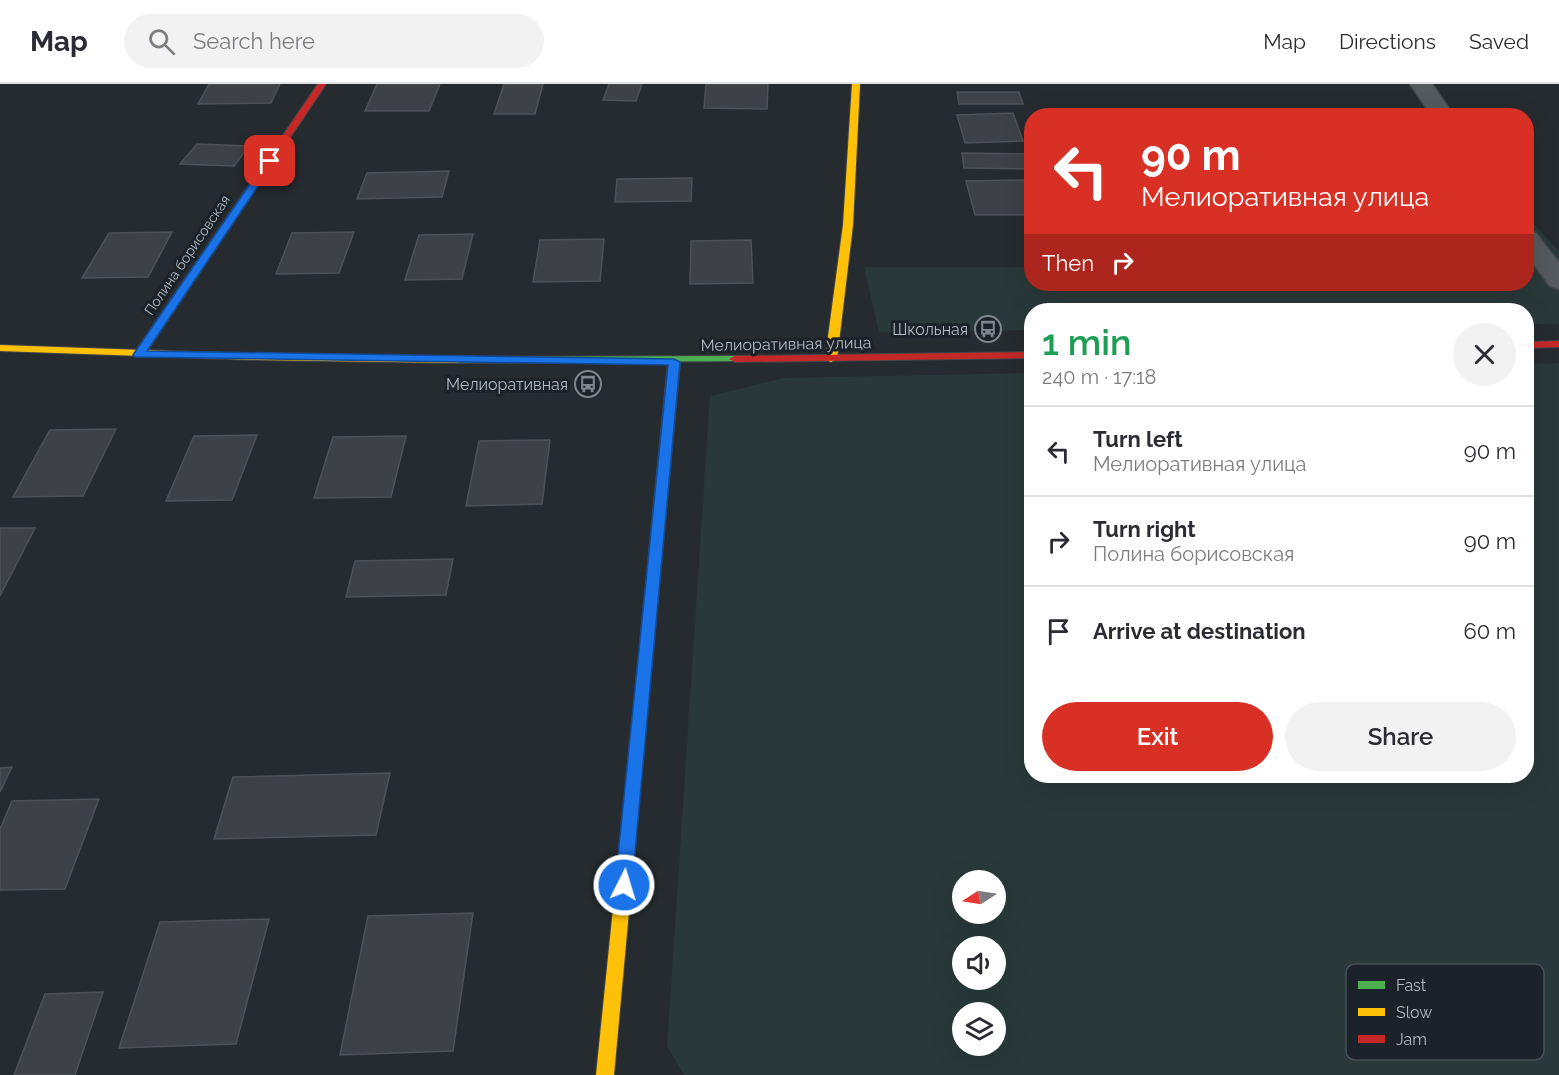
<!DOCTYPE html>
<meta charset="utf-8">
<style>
:root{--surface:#fff;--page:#f2f2f3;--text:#2b2b33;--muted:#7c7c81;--line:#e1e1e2;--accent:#d93025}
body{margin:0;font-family:Raleway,sans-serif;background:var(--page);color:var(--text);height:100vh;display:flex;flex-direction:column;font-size:22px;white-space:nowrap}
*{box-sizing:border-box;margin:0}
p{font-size:20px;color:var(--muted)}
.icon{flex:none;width:33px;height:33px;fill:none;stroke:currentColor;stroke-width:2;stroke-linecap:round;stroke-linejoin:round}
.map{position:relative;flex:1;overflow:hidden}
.details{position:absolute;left:1024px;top:219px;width:510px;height:480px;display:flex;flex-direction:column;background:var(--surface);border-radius:24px;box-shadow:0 6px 24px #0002}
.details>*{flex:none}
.top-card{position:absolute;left:1024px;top:24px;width:510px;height:183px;border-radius:24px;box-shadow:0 6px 24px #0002;background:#d93025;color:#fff;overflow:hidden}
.needle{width:39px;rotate:258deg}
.controls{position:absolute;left:952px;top:786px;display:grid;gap:12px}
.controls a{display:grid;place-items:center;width:54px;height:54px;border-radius:50%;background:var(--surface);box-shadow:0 6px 24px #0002;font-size:30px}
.pin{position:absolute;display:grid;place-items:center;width:51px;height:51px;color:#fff;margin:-26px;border-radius:12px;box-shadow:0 3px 9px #0006}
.me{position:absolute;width:66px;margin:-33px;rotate:5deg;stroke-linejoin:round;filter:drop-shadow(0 0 4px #0008)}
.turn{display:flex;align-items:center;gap:21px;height:126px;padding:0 18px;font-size:27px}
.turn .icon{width:78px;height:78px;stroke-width:2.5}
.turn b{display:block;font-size:42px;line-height:51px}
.then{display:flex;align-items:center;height:57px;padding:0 18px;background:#0003;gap:12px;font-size:22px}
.round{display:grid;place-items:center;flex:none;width:63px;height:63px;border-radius:32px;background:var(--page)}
.head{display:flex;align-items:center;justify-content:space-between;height:102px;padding:0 18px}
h1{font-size:36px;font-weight:600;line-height:45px;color:#1e9e55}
.cta{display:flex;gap:12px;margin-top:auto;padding:12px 18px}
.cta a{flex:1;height:69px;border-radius:36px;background:var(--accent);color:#fff;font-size:24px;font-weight:600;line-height:69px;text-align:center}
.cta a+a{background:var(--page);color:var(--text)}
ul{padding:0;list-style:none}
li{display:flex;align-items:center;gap:18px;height:90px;padding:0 18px;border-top:2px solid var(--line)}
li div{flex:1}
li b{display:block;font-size:22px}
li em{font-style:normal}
header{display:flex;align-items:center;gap:36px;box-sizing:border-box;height:84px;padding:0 30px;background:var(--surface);border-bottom:2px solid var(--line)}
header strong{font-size:28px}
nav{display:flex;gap:33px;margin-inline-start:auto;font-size:21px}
.search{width:420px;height:54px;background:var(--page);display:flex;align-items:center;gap:15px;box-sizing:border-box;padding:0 21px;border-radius:33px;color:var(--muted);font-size:22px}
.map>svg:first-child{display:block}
.green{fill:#293939;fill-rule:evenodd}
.building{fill:#3e4247;stroke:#4e5257;stroke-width:1.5}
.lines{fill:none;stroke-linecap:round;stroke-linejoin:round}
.street-casing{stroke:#44474b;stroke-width:3}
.fast-casing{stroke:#44474b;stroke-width:2}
.slow-casing{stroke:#44474b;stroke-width:2}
.jam-casing{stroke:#44474b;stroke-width:2}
.street{fill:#555a5f;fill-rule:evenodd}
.fast{fill:#4caf50;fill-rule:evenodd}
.slow{fill:#ffc107;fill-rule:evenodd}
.jam{fill:#c62828;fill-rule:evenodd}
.route{fill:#1a73e8;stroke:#114b97;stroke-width:1.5}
.labels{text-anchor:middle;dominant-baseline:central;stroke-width:6;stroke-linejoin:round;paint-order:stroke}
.far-street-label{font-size:14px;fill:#b0b8c1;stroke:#1b2229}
.poi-label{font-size:16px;fill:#b0b8c1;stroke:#1b2229;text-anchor:end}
.street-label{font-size:16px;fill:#b0b8c1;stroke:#1b2229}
.key{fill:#1b2229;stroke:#484f57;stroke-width:1.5}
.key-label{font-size:16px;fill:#b0b8c1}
</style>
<header>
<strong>Map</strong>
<div class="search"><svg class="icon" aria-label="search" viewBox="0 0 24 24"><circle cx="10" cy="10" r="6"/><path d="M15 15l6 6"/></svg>Search here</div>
<nav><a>Map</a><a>Directions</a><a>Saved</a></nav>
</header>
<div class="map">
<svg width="1559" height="991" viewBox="0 0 1559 991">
<rect width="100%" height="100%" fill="#262b30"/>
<g class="green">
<path d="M1527 133 1559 167V240H1527V226H1032V246L879 248 864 183H1032V200H1527Z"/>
<path d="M1559 279V991H684L667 962 710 312 783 294 1032 289V692H1527V280ZM963 796H996V830H963ZM963 862H996V896H963ZM963 928H996V962H963Z"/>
</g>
<g class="building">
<path d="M209 0H280L271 19 198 20Z"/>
<path d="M377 0H440L429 27H365Z"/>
<path d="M504 0H543L535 30H494Z"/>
<path d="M609 0H642L636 17 603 16Z"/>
<path d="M706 0H768L767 25 704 24Z"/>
<path d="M957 8H1019L1023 20H959Z"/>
<path d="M1013 29 1023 57 965 59 957 31Z"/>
<path d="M197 60 249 62 234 82 180 80Z"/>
<path d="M962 69 1032 70V85L964 84Z"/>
<path d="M449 87 442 113 357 115 367 89Z"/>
<path d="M692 94 691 117 615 118 617 95Z"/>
<path d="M1025 96 1032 117V131H975L966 97Z"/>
<path d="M172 148 148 193 82 194 109 149Z"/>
<path d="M354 148 339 189 276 190 292 149Z"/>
<path d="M473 150 462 195 405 196 419 151Z"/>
<path d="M604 155 600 197 533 198 540 156Z"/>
<path d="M751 156 753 199 690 200 691 157Z"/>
<path d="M116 345 83 412 13 413 50 346Z"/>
<path d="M257 351 232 416 166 417 194 352Z"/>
<path d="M406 352 391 413 314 414 333 353Z"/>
<path d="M550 356 542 420 466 422 479 357Z"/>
<path d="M0 444H35L0 512Z"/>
<path d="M453 475 446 511 346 513 355 477Z"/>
<path d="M12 683 0 708V684Z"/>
<path d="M390 689 376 751 214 755 233 693Z"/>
<path d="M99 715 65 805 0 806V745L12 717Z"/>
<path d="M473 829 453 967 340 971 368 832Z"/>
<path d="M269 835 236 960 119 964 160 838Z"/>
<path d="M103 908 75 991H14L45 910Z"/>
</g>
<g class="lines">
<defs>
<g id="street">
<path d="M1410 0H1432L1454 32H1432Z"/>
<path d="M1527 147 1536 149 1559 179V205L1550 202 1527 171Z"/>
</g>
<path id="fast" d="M735 272 741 275 739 277 457 279 451 276 457 273Z"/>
<g id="slow">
<path d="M852 0H860L853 141 837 275 831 278 825 275 843 141Z"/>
<path d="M0 261 258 270 457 273 463 276 457 279 258 276 0 267Z"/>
<path d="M641 614 646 616 648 620 614 991H596L634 620 636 616Z"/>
</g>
<g id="jam">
<path d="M318 0H326L143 273H135L133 271Z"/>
<path d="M1559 257V263L1527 264V258Z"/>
<path d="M1032 268V274L735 278 729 275 735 272Z"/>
<path d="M674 275 680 278 648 620 646 624 641 626 636 624 634 620 668 278Z"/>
</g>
</defs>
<use href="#street" class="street-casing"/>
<use href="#fast" class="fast-casing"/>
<use href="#slow" class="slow-casing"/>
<use href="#jam" class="jam-casing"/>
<use href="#street" class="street"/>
<use href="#fast" class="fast"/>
<use href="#slow" class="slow"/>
<use href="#jam" class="jam"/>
</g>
<path class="route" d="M267 75 275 77 147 267 674 275 680 278 632 801 630 806 624 808 618 806 615 801 668 281 135 273 133 271Z"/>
<defs>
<symbol id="bus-ring" viewBox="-11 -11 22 22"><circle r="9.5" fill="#1b2229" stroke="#80878e" stroke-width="1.5"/><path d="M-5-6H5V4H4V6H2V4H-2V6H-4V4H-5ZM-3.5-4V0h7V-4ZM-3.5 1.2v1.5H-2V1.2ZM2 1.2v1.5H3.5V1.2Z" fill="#80878e"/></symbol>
</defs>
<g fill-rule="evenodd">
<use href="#bus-ring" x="973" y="230" width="30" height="30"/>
<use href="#bus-ring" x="573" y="285" width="30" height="30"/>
</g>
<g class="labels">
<g class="far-street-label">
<text transform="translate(187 171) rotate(-56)">Полина борисовская</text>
</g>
<g class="poi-label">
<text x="968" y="245">Школьная</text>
<text x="568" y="300">Мелиоративная</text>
</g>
<g class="street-label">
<text transform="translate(786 260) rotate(-1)">Мелиоративная улица</text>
</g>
</g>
<rect x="1346" y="880" width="198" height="96" rx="9" class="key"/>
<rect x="1358" y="897" width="27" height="8" fill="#4caf50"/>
<rect x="1358" y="924" width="27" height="8" fill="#ffc107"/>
<rect x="1358" y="951" width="27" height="8" fill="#c62828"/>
<g class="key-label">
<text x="1396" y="907">Fast</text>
<text x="1396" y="934">Slow</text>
<text x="1396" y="961">Jam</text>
</g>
</svg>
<div class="controls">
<a><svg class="needle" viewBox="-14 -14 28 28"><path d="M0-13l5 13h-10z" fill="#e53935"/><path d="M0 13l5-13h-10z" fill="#7c7c81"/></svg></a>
<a><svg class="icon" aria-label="sound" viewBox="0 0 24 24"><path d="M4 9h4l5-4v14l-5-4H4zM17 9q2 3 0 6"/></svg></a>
<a><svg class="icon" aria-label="layers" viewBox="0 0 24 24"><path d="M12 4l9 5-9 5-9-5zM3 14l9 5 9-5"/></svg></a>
</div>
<div class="pin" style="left:270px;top:77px;background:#d93025"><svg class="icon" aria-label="arrive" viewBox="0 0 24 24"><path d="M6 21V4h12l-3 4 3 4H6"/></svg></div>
<svg class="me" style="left:624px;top:801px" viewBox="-20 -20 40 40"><circle r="17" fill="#1a73e8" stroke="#fff" stroke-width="3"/><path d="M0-11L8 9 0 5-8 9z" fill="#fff"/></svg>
<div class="top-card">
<div class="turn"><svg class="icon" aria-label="left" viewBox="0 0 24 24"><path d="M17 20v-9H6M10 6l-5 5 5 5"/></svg><div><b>90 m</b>Мелиоративная улица</div></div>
<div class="then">Then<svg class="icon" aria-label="right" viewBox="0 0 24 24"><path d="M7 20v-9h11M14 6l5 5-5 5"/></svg></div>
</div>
<section class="details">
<div class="head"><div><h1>1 min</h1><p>240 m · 17:18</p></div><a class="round"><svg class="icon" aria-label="close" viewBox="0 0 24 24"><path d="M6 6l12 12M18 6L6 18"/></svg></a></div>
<ul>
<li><svg class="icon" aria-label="left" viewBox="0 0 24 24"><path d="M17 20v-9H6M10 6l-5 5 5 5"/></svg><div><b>Turn left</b><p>Мелиоративная улица</p></div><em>90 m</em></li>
<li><svg class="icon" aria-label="right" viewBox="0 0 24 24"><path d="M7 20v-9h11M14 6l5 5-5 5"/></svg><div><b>Turn right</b><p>Полина борисовская</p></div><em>90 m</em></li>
<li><svg class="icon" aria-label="arrive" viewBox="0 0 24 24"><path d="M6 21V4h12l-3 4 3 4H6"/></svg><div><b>Arrive at destination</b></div><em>60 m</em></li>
</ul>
<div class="cta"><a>Exit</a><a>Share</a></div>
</section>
</div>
